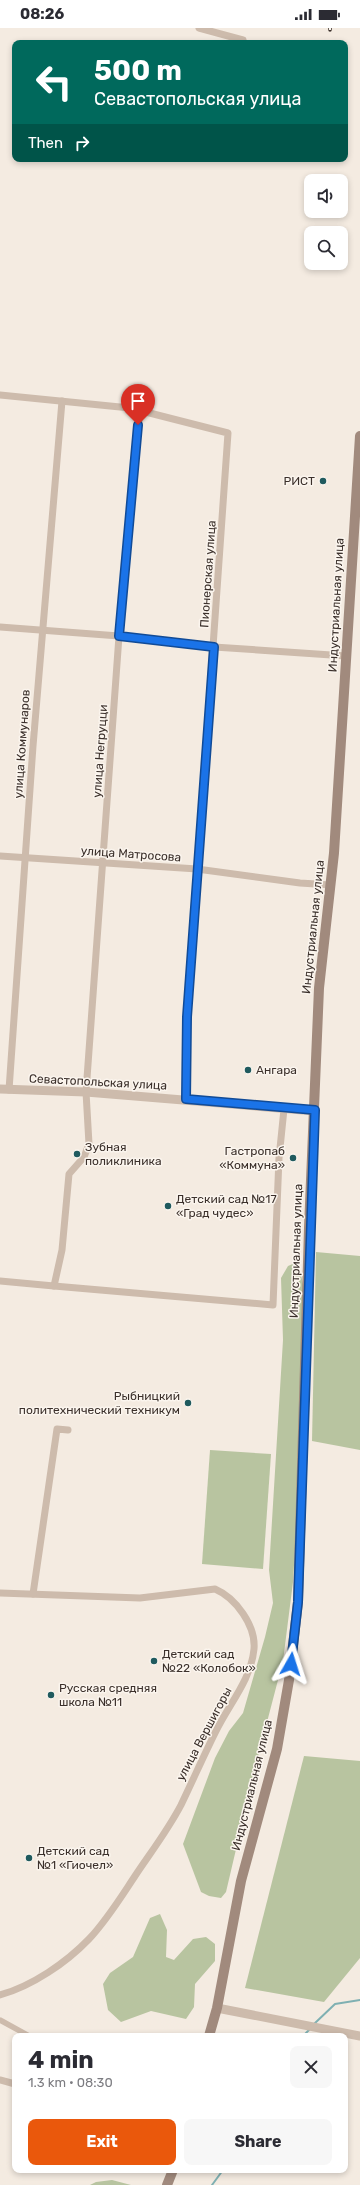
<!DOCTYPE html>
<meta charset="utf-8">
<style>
:root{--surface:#fff;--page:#f7f7f7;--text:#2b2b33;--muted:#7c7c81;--accent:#ea580c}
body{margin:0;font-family:Rubik,sans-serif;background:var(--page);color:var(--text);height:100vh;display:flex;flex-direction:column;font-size:15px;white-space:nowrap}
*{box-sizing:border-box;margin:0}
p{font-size:13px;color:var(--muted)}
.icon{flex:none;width:22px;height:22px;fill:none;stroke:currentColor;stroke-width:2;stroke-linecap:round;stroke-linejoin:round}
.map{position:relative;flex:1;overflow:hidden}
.panel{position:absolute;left:12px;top:2005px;width:336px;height:140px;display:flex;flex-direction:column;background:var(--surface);border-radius:8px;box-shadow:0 2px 6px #0003}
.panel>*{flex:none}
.guide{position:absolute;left:12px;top:12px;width:336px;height:122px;border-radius:8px;box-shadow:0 2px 6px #0003;background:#00695c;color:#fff;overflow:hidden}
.fabs{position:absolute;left:304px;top:146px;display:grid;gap:8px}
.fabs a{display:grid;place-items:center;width:44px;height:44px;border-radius:8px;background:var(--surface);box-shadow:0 2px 6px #0003;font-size:20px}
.pin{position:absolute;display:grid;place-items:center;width:34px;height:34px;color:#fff;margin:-41px -17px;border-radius:50% 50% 50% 0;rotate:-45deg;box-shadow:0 0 4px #0007}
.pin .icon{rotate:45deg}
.me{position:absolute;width:44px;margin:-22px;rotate:6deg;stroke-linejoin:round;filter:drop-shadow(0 0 3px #0008)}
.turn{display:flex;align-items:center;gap:14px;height:84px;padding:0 16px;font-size:18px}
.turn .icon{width:52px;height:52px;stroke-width:2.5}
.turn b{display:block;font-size:28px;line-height:34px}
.then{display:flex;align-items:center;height:38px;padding:0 16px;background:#0003;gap:8px;font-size:15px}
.round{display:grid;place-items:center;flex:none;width:42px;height:42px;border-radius:8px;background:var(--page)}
.headline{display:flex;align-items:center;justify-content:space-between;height:68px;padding:0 16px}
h1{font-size:24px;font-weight:700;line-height:30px}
.cta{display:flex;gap:8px;margin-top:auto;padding:8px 16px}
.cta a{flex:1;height:46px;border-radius:8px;background:var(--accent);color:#fff;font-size:16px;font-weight:700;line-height:46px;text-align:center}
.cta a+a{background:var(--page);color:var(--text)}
.status{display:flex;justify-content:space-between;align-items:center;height:28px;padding:0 20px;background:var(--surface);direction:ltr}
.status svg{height:11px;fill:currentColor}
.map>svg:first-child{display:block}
.green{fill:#b8c4a0}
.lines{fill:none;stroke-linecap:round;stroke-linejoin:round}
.stream{stroke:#7fb0b2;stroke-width:2}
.pedestrian{stroke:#cdbbac;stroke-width:5.5}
.minor{stroke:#cdbbac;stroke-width:7}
.tertiary{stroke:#cdbbac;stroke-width:9}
.secondary{stroke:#a18a7d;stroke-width:10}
.rail-casing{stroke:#3b302b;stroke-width:3.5}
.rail{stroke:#fbf5ee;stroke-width:2;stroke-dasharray:6;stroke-linecap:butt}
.route-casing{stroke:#114b97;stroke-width:10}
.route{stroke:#1a73e8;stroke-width:7}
.poi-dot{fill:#1f5a5e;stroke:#fbf5ee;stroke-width:1.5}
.labels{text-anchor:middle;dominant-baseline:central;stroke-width:3;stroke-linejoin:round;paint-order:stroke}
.poi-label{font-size:12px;fill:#3b302b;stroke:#fbf5ee;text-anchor:start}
.street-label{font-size:12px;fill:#3b302b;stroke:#fbf5ee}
</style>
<div class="status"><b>08:26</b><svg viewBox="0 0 49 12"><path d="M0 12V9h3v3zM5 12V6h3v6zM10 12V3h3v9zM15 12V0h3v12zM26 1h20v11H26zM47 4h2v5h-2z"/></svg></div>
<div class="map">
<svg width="360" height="2157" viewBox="0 0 360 2157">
<rect width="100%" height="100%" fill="#f4ebe1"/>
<g class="green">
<path d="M316 1224 360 1228V1422L312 1413Z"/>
<path d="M295 1235 299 1237 304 1261 299 1454 293 1554 283 1633 256 1736 226 1864 221 1870 209 1868 201 1864 183 1816 215 1730 229 1703 243 1685 265 1609 273 1575 269 1542 283 1312 281 1250 288 1238Z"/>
<path d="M210 1422 271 1426 263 1541 202 1536Z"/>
<path d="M304 1728 360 1733V1930L324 1974 245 1960Z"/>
<path d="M160 1886 167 1902 166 1929 174 1932 193 1911 206 1909 215 1916V1933L195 1956 194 1979 186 1991 151 1983 121 1994 108 1982 103 1956 110 1945 133 1929 150 1890Z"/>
<path d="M112 2152 131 2157H90L96 2154Z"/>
</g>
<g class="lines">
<g class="stream">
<path d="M314 1996 335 1976 360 1972"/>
<path d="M303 2008 310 2001"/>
<path d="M212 2157 223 2142"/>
</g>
<path class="pedestrian" d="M0 1992 29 2008"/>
<g class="minor">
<path d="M199 0 243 12"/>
<path d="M0 367 130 380 228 405 187 989 186 1071"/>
<path d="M0 599 119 608 214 619 346 628"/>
<path d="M0 828 197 841 300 855 331 857"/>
<path d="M9 1062 33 718 62 373"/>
<path d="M0 1253 54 1258 62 1222 69 1146 84 1129 89 1116 86 1064 119 608 140 382"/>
<path d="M54 1258 273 1277 279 1130 284 1081"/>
<path d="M0 1565 140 1570 215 1561C236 1570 256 1598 254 1621 251 1652 229 1676 216 1703 204 1727 193 1752 181 1777 168 1802 151 1824 135 1848 121 1869 107 1892 89 1911 66 1935 32 1958 0 1967"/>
<path d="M33 1566 57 1401 68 1402"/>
<path d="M0 2052 15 2056"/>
</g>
<g class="tertiary">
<path d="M0 1061 86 1064 315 1083"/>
<path d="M217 1980 360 2008"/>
</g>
<g class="secondary">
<path d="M209 2008 217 1980 241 1853 277 1721 289 1652 298 1574 309 1200 319 960 334 825 360 408"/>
<path d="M167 2157 173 2142"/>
</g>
<defs>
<path id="rail" d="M330 2V0"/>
</defs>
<use href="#rail" class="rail-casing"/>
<use href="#rail" class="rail"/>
</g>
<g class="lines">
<defs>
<path id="route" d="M138 397 119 608 214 619 187 989 186 1071 315 1082 298 1574 291 1636"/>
</defs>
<use href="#route" class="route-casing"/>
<use href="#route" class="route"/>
</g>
<g class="poi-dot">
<circle cx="323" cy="453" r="4"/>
<circle cx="248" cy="1042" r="4"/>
<circle cx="77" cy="1126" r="4"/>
<circle cx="293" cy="1130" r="4"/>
<circle cx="168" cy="1178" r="4"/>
<circle cx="188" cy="1375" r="4"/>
<circle cx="154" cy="1633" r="4"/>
<circle cx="51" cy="1667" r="4"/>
<circle cx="29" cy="1830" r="4"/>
</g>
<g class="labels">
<g class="poi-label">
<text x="315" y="453" text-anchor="end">РИСТ</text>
<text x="256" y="1042">Ангара</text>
<text x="85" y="1119">Зубная<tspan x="85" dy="14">поликлиника</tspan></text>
<text x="285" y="1123" text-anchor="end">Гастропаб<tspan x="285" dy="14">«Коммуна»</tspan></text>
<text x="176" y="1171">Детский сад №17<tspan x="176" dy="14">«Град чудес»</tspan></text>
<text x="180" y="1368" text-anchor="end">Рыбницкий<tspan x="180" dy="14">политехнический техникум</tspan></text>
<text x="162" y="1626">Детский сад<tspan x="162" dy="14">№22 «Колобок»</tspan></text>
<text x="59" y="1660">Русская средняя<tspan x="59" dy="14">школа №11</tspan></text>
<text x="37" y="1823">Детский сад<tspan x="37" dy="14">№1 «Гиочел»</tspan></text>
</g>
<g class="street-label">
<text transform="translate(208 546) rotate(-86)">Пионерская улица</text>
<text transform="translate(336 577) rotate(-87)">Индустриальная улица</text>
<text transform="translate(22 716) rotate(-86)">улица Коммунаров</text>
<text transform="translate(100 723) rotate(-86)">улица Негруцци</text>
<text transform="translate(131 826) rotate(4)">улица Матросова</text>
<text transform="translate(313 899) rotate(-84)">Индустриальная улица</text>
<text transform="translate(98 1054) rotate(3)">Севастопольская улица</text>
<text transform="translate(296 1223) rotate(-88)">Индустриальная улица</text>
<text transform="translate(204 1706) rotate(-62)">улица Вершигоры</text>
<text transform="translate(252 1757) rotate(-76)">Индустриальная улица</text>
</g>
</g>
</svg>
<div class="fabs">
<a><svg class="icon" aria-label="sound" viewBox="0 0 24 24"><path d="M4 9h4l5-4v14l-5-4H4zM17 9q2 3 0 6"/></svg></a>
<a><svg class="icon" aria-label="search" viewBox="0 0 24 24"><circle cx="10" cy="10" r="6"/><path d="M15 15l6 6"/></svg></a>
</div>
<div class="pin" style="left:138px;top:397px;background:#d93025"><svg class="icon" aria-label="arrive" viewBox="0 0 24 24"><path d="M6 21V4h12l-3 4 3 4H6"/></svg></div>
<svg class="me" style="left:291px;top:1636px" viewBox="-20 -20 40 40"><path d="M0-17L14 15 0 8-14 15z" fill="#1a73e8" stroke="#fff" stroke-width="4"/></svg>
<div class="guide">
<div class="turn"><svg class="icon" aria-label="left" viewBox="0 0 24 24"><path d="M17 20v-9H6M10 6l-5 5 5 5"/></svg><div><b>500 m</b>Севастопольская улица</div></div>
<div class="then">Then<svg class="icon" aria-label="right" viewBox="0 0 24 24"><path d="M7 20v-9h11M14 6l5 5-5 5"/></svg></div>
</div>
<section class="panel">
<div class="headline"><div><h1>4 min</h1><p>1.3 km · 08:30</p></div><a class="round"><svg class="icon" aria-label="close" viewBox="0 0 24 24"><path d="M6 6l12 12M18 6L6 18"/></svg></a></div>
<div class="cta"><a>Exit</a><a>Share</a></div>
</section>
</div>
